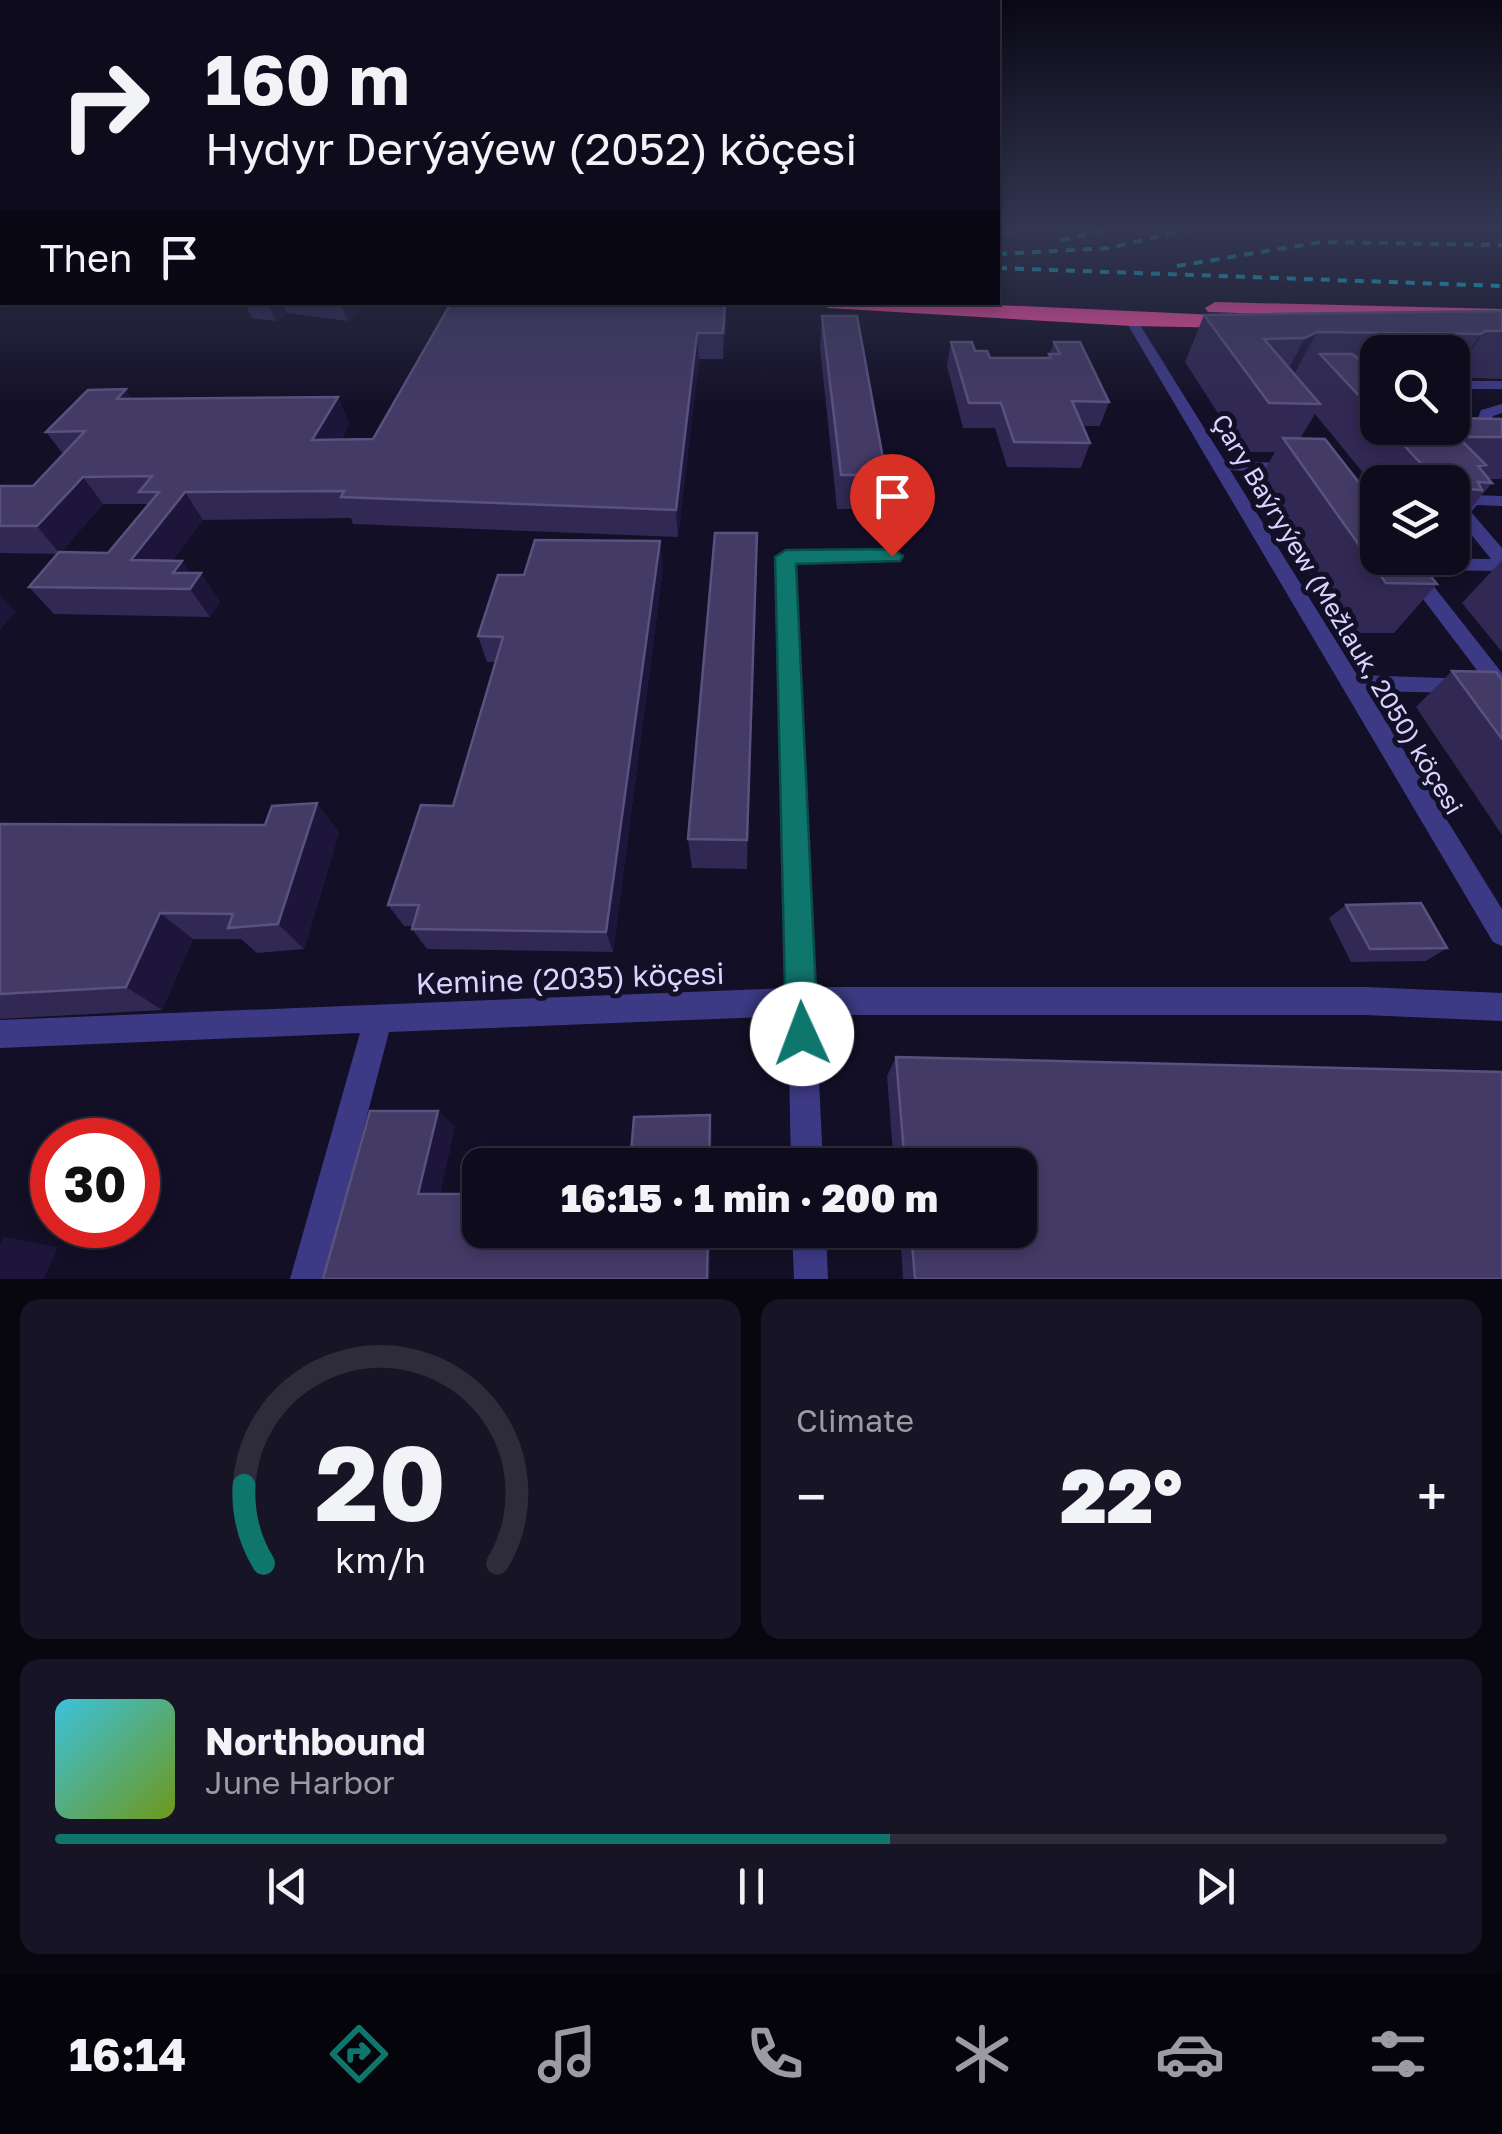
<!DOCTYPE html>
<html lang="en">
<head>
<meta charset="utf-8">
<style>
  body { margin:0; font-family:"Golos Text",sans-serif; background:#171425; color:#f1f3f6; height:100vh; display:flex; flex-direction:column; font-size:38px; white-space:nowrap }
  * { box-sizing:border-box; margin:0 }
  p { font-size:32px; color:#9b9ba3 }
  .icon { flex:none; width:55px; height:55px; fill:none; stroke:currentColor; stroke-width:2; stroke-linecap:round; stroke-linejoin:round }
  .map { position:relative; height:1279px; overflow:hidden }
  .panel { display:flex; flex-direction:column; gap:20px; padding:20px; background:#08060f; flex:1 }
  .panel>* { flex:none }
  .guide { position:absolute; left:0px; top:0px; width:1000px; height:305px; box-shadow:0 5px 15px #0003,0 0 0 2px #2e2b3b; background:#0e0b1c; color:#f1f3f6; overflow:hidden }
  .tools { position:absolute; left:1360px; top:335px; display:grid; gap:20px }
  .tools a { display:grid; place-items:center; width:110px; height:110px; border-radius:20px; background:#0e0b1c; box-shadow:0 5px 15px #0003,0 0 0 2px #2e2b3b; font-size:50px }
  .speed { position:absolute; left:30px; top:1118px; display:flex; gap:20px; font-size:50px; font-weight:700; text-align:center }
  .speed>* { display:grid; place-content:center; width:130px; height:130px; border-radius:50%; background:#0e0b1c; box-shadow:0 5px 15px #0003,0 0 0 2px #2e2b3b; line-height:1 }
  .speed .limit { border:15px solid #d22; background:#fff; color:#111 }
  .pin { position:absolute; display:grid; place-items:center; width:85px; height:85px; color:#fff; margin:-102px -42px; border-radius:50% 50% 50% 0; rotate:-45deg; box-shadow:0 0 10px #0007 }
  .pin .icon { rotate:45deg }
  .me { position:absolute; width:110px; margin:-55px; rotate:358deg; stroke-linejoin:round; filter:drop-shadow(0 0 8px #0008) }
  .turn { display:flex; align-items:center; gap:35px; height:210px; padding:0 40px; font-size:45px }
  .turn .icon { width:130px; height:130px; stroke-width:2.5 }
  .turn b { display:block; font-size:70px; line-height:85px }
  .then { display:flex; align-items:center; height:95px; padding:0 40px; background:#0003; gap:20px; font-size:38px }
  .big { font-size:75px; font-weight:800; line-height:1.1 }
  .panel .widget { flex:1; display:flex; flex-direction:column; justify-content:center; gap:15px; min-width:0; padding:0 35px; border-radius:20px; background:#171425 }
  .panel .dial { align-items:center; gap:0 }
  .dial svg { height:260px; overflow:visible; fill:none; stroke:#2e2b3b; stroke-width:7; stroke-linecap:round; text-anchor:middle }
  .dial text { fill:#f1f3f6; stroke:none }
  .song { display:flex; align-items:center; gap:30px }
  .cover { width:120px; height:120px; border-radius:15px; background:linear-gradient(135deg,hsl(190 70% 55%),hsl(80 70% 35%)) }
  .played { height:10px; border-radius:5px; background:linear-gradient(90deg,#0f766e 60%,#2e2b3b 60%) }
  .keys { display:flex; justify-content:space-around; direction:ltr }
  .heat { display:flex; justify-content:space-between; align-items:center; font-size:55px; direction:ltr }
  .panel .tiles { flex:1; display:grid; gap:20px; grid-template-columns:1fr 1fr }
  .widget:last-child { grid-column:span 2 }
  .trip { position:absolute; left:462px; top:1148px; width:575px; height:100px; border-radius:20px; background:#0e0b1c; box-shadow:0 5px 15px #0003,0 0 0 2px #2e2b3b; font-weight:800; line-height:100px; text-align:center }
  .tabs { display:flex; height:160px; justify-content:space-around; align-items:center; background:#06040b; color:#9b9ba3 }
  .tabs .icon { width:70px; height:70px }
  .tabs .active { color:#0f766e }
  .tabs b { font-size:45px; color:#f1f3f6 }
  .map>svg:first-child { display:block }
</style>
</head>
<body>
<div class="map">
<svg width="1502" height="1279" viewBox="0 0 1502 1279">
  <rect width="100%" height="100%" fill="#130f26"/>
  <g fill="none" stroke-linecap="round" stroke-linejoin="round">
    <path fill="#3d3a85" fill-rule="evenodd" d="M998 232 1009 233 1011 235 998 238Z
      M1131 316 1137 320 1224 460 1291 464 1299 469 1291 474 1230 470 1357 675 1470 679 1474 685 1470 691 1463 693 1367 691 1502 909V946L1493 942 1125 320Z
      M1452 381H1502V389H1452Z
      M1502 404V413L1493 416 1487 432 1465 437 1462 434 1475 426 1481 410Z
      M1473 495 1502 496V506L1477 505 1471 512 1502 548V571L1421 570 1502 673V696L1495 694 1392 558 1491 559 1453 512 1467 496Z
      M892 550 901 556 898 560 795 563 815 987H1365L1502 993V1021L1365 1015H816L823 1165H791L788 1016 389 1032 324 1279H290L360 1033 0 1048V1020L787 988 777 557 786 551Z
      M792 1230H826L828 1279H794Z"/>
    <path fill="#ff4fa3" fill-rule="evenodd" d="M0 240H2V250H0Z
      M819 302H932L1239 316 1249 322 1239 328 1131 326 828 308Z
      M1215 302 1502 309V321L1208 312 1205 308Z"/>
    <path stroke="#00e5ff" stroke-width="4" stroke-dasharray="9 8" stroke-linecap="butt" d="M1061 240 1115 229
      M998 254 1109 248 1190 229
      M1177 266 1321 242 1502 245
      M998 268 1502 286"/>
  </g>
  <path fill="#312854" fill-rule="evenodd" d="M1039 229H1074V231Z
    M244 302H370L348 321 287 313 276 321 252 318Z
    M725 305 726 330 723 359H699L678 537 353 524 351 518 203 520 172 561H182L190 573 220 601 210 617 54 614 29 587 58 554 0 553V486H33L63 454 46 432 132 399 338 397 349 424 341 440 373 439ZM103 504H147L148 505 108 553 61 552Z
    M1502 311V379L1452 377V352H1378V428H1452L1502 419V479H1489L1492 483 1457 525H1452V482H1378V491L1315 414 1300 439 1437 584 1394 633H1347L1255 487 1275 452H1243L1185 362 1204 315Z
    M822 316 886 475 881 509H837L820 347Z
    M951 342 990 358H1048L1054 342 1109 402 1100 426H1083L1090 443 1081 468 1007 467 995 428H963L947 366Z
    M757 533 747 869 692 868 688 839Z
    M1502 560V652L1462 603Z
    M663 567 613 952 427 949 412 929 413 926H404L388 905 453 806 496 662H487L478 636 524 575Z
    M1452 671 1502 680V835L1416 707Z
    M0 824 339 832 304 949 257 953 241 939H193L162 1010 0 1019Z
    M1346 905 1447 948 1426 961 1351 962 1329 918Z
    M896 1057 1502 1279H903L900 1230H1020V1165H894L887 1076Z"/>
  <path fill="#1d163a" d="M267 302H282L287 313 276 321Z
    M340 302H370L348 321Z
    M725 305 726 330 723 359V333Z
    M1485 331 1452 377 1481 334Z
    M1317 332 1292 378 1280 385 1305 338Z
    M697 333 699 359 678 537 676 510Z
    M126 389 143 416 117 399Z
    M338 397 349 424 325 467 312 440Z
    M83 477 103 504 60 554 37 526Z
    M185 492 203 520 153 588 131 560Z
    M757 533V567L747 869V840Z
    M660 541 663 567 613 952 606 932Z
    M182 561 196 581 201 573 220 601 210 617 190 589 173 573Z
    M0 595 16 612 0 630Z
    M317 803 339 832 304 949 278 924Z
    M160 913 193 939 162 1010 126 987Z
    M438 1111 455 1126 438 1205 418 1194Z
    M710 1115 712 1130V1165H709Z
    M708 1230H711L710 1279H707Z
    M4 1237 58 1247 44 1279H0V1244Z"/>
  <path fill="#433a66" stroke="#5a527e" stroke-width="2.5" d="M451 303 725 305 723 333H697L676 510 341 497 344 491 185 492 131 560 182 561 173 573H201L190 589 29 587 59 552 108 553 159 492H139L152 476 83 477 37 526H0V486H33L85 431 46 432 88 390 126 389 117 399 338 397 312 440 373 439Z
    M1502 311V331H1485L1481 334 1317 332 1305 338 1264 339 1320 404 1269 403 1204 315Z
    M822 316H857L886 475H841Z
    M951 342H972L975 351H987L990 358H1051L1049 354H1060L1054 342H1080L1109 402 1072 401 1090 443 1014 442 1001 403H969Z
    M1320 354H1352L1378 373V416Z
    M1452 418 1502 419V437H1458L1486 465 1478 466 1492 483 1478 482 1482 490 1452 488V482H1438L1388 428H1452Z
    M1283 438 1325 439 1378 507V558H1416L1437 584 1386 583Z
    M715 533H757L747 840 688 839Z
    M535 540 660 541 606 932 412 929 419 905H388L421 805 453 806 503 637 478 636 498 575H524Z
    M1452 671 1496 672 1502 680V739Z
    M317 803 278 924 228 928 233 914 160 913 126 987 0 994V824L265 825 272 806Z
    M1421 903 1447 948 1370 949 1346 905Z
    M896 1057 1502 1072V1279H915L911 1230H1020V1165H905Z
    M370 1111H438L418 1194H480V1230H708L707 1279H323Z
    M710 1115 709 1165H630L634 1117Z"/>
  <linearGradient id="sky" x2="0" y2="1"><stop stop-color="#0a0815"/><stop offset="0.56" stop-color="#333752"/><stop offset="1" stop-color="#333752" stop-opacity="0"/></linearGradient>
  <rect width="1502" height="408" fill="url(#sky)"/>
  <path fill="#0f766e" stroke="#0a4d48" stroke-width="2.5" d="M892 549 903 556 900 561 796 564 818 1034 814 1045 802 1050 790 1045 786 1034 775 557 786 550Z"/>
  <g text-anchor="middle" dominant-baseline="central" stroke-width="10" stroke-linejoin="round" paint-order="stroke">
    <g font-size="25" fill="#d9d4ff" stroke="#130f26">
      <text transform="translate(1338 614) rotate(59)">Çary Baýryýew (Mežlauk, 2050) köçesi</text>
    </g>
    <g font-size="30" fill="#d9d4ff" stroke="#130f26">
      <text transform="translate(570 978) rotate(-2)">Kemine (2035) köçesi</text>
    </g>
  </g>
</svg>
<div class="tools">
<a><svg class="icon" aria-label="search" viewBox="0 0 24 24"><circle cx="10" cy="10" r="6"/><path d="M15 15l6 6"/></svg></a>
<a><svg class="icon" aria-label="layers" viewBox="0 0 24 24"><path d="M12 4l9 5-9 5-9-5zM3 14l9 5 9-5"/></svg></a>
</div>
<div class="speed"><div class="limit">30</div></div>
<div class="pin" style="left:892px;top:556px;background:#d93025"><svg class="icon" aria-label="arrive" viewBox="0 0 24 24"><path d="M6 21V4h12l-3 4 3 4H6"/></svg></div>
<svg class="me" style="left:802px;top:1034px" viewBox="-20 -20 40 40"><circle r="19" fill="#fff"/><path d="M0-13L10 11 0 6-10 11z" fill="#0f766e"/></svg>
<div class="trip">16:15 · 1 min · 200 m</div>
<div class="guide">
<div class="turn"><svg class="icon" aria-label="right" viewBox="0 0 24 24"><path d="M7 20v-9h11M14 6l5 5-5 5"/></svg><div><b>160 m</b>Hydyr Derýaýew (2052) köçesi</div></div>
<div class="then">Then<svg class="icon" aria-label="arrive" viewBox="0 0 24 24"><path d="M6 21V4h12l-3 4 3 4H6"/></svg></div>
</div>
</div>
<section class="panel">
<div class="tiles">
<div class="widget dial"><svg viewBox="0 0 100 80">
<path d="M14 69A42 42 0 1 1 86 69"/>
<path d="M14 69A42 42 0 0 1 8 45" stroke="#0f766e"/>
<text x="50" y="56" font-size="32" font-weight="700">20</text>
<text x="50" y="72" font-size="11">km/h</text>
</svg></div>
<div class="widget"><p>Climate</p>
<div class="heat"><a>−</a><b class="big">22°</b><a>+</a></div>
</div>
<div class="widget">
<div class="song"><i class="cover"></i><div><b>Northbound</b><p>June Harbor</p></div></div>
<div class="played"></div>
<div class="keys"><svg class="icon" aria-label="previous" viewBox="0 0 24 24"><path d="M18 5L8 12l10 7zM5 5v14"/></svg><svg class="icon" aria-label="pause" viewBox="0 0 24 24"><path d="M8 5v14M16 5v14"/></svg><svg class="icon" aria-label="next" viewBox="0 0 24 24"><path d="M6 5l10 7-10 7zM19 5v14"/></svg></div>
</div>
</div>
</section>
<nav class="tabs">
<b>16:14</b>
<svg class="icon active" aria-label="directions" viewBox="0 0 24 24"><path d="M12 3l9 9-9 9-9-9zM9 14v-3h6M13 9l2 2-2 2"/></svg>
<svg class="icon" aria-label="music" viewBox="0 0 24 24"><path d="M9 18V5l10-2v13"/><circle cx="6" cy="18" r="3"/><circle cx="16" cy="16" r="3"/></svg>
<svg class="icon" aria-label="phone" viewBox="0 0 24 24"><path d="M5 4h4l2 5-3 2q2 4 5 5l2-3 5 2v4C11 20 4 13 5 4z"/></svg>
<svg class="icon" aria-label="climate" viewBox="0 0 24 24"><path d="M12 3v18M4 7l16 10M4 17L20 7"/></svg>
<svg class="icon" aria-label="car" viewBox="0 0 24 24"><path d="M5 17H2v-5l4-1 3-4h7l3 4 3 1v5h-3M9 17h6M6 11h13"/><circle cx="7" cy="17" r="2"/><circle cx="17" cy="17" r="2"/></svg>
<svg class="icon" aria-label="filters" viewBox="0 0 24 24"><path d="M4 7h16M4 17h16"/><circle cx="9" cy="7" r="2"/><circle cx="15" cy="17" r="2"/></svg>
</nav>
</body>
</html>
